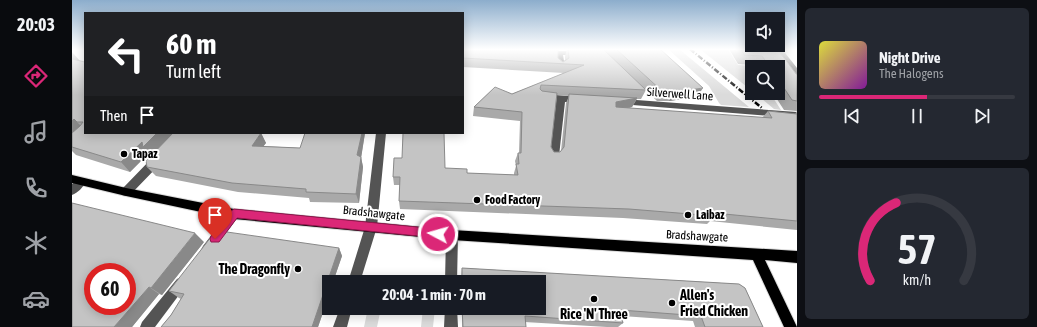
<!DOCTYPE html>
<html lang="en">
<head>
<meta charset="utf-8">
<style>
  body { margin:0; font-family:"Asap Condensed",sans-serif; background:#242831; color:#f1f3f6; height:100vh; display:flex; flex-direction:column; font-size:15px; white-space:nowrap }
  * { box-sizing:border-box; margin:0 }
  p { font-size:13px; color:#9ea1a6 }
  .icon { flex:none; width:22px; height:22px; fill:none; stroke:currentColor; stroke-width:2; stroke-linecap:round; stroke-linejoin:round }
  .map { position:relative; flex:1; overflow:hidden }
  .panel { display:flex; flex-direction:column; gap:8px; padding:8px; background:#0d0f14; width:240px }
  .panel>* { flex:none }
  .hud { position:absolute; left:12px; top:12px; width:380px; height:122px; border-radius:0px; box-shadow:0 2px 10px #0003; background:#202124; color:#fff; overflow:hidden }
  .controls { position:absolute; left:673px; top:12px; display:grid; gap:8px }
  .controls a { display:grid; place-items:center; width:40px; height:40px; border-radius:0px; background:#171b24; box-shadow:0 2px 10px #0003; font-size:20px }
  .speed { position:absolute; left:12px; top:263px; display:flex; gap:8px; font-size:20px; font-weight:700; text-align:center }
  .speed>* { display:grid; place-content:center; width:52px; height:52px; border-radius:50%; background:#171b24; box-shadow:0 2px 10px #0003; line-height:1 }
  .speed .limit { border:6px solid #d22; background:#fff; color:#111 }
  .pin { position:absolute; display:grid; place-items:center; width:34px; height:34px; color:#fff; margin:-41px -17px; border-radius:50% 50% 50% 0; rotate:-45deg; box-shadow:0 0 4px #0007 }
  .pin .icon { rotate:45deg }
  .me { position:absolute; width:44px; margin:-22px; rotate:276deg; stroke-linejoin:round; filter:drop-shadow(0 0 3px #0008) }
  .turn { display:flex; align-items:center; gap:14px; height:84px; padding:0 16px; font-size:18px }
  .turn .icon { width:52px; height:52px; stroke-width:2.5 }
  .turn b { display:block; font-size:28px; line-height:34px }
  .then { display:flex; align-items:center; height:38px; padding:0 16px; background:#0003; gap:8px; font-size:15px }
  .panel .tile { flex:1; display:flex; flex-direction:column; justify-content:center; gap:6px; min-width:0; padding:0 14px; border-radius:6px; background:#242831 }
  .panel .dial { align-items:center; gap:0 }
  .dial svg { height:104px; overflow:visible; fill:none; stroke:#363941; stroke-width:7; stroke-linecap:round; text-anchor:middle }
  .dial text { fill:#f1f3f6; stroke:none }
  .song { display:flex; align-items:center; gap:12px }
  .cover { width:48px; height:48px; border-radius:6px; background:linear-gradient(135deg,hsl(60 70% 55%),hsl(290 70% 35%)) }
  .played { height:4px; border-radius:2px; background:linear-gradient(90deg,#db2777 55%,#363941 55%) }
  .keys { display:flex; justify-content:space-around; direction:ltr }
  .trip { position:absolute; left:250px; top:275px; width:224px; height:40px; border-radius:0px; background:#171b24; box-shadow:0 2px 10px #0003; font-weight:700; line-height:40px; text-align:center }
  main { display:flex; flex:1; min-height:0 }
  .tabs { display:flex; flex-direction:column; width:72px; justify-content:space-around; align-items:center; background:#090b0e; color:#9ea1a6 }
  .tabs .icon { width:28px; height:28px }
  .tabs .selected { color:#db2777 }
  .tabs b { font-size:18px; color:#f1f3f6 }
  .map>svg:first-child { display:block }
</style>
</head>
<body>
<main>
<nav class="tabs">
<b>20:03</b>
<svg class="icon selected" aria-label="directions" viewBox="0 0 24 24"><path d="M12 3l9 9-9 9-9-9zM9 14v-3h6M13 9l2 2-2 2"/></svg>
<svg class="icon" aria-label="music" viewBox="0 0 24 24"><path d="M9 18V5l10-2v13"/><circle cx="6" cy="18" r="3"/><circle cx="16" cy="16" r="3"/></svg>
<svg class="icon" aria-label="phone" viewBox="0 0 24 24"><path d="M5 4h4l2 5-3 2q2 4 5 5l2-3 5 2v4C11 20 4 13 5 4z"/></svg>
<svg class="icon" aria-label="climate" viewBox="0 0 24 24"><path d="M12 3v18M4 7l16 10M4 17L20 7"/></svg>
<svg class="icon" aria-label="car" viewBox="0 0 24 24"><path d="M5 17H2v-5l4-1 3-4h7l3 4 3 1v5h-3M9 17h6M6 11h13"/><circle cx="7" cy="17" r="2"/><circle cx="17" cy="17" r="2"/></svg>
</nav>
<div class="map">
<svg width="725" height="327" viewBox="0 0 725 327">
  <rect width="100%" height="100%" fill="#fff"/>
  <path fill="#dbdbdb" d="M596 49H607L677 107 649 105 647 103 637 86Z
    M628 49H656L666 65 680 66V91Z
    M683 93H698L709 110 702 109Z
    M296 308H309L305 327H292Z
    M351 308H363L361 327H349Z"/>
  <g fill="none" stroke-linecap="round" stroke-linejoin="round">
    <g stroke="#dbdbdb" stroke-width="2">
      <path id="major" d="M0 175 54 188 162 209 380 230 725 251V263L693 260 725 327H712L681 260 380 240 162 219 54 196 0 183Z"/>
    </g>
    <path fill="#545454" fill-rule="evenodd" d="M702 49H710L725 68V77L722 76Z
      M484 51H507L511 53 507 55H491L493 67 489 70 485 67Z
      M471 94 509 97 513 100 509 103 493 102 487 156 482 160 477 156 484 101 468 99 467 97 468 95Z
      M551 99 725 112V118L548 104 547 102Z
      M304 133H314L305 227 288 282H276L293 227Z
      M86 155 90 156 91 159 90 162 58 195 54 196 50 195 49 192 50 189 82 156Z
      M9 178 13 179 14 182C11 187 6 193 0 195V184Z
      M162 209 166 211 168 214 166 217 139 254 135 255 131 254 129 250 131 246 158 211Z
      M380 230 384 231 386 235 385 282H373L374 235 376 231Z
      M109 277 113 279 115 283 113 287 83 327H68L70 322 105 279Z
      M268 308H280L275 327H261Z
      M373 308H385L386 327H372Z"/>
    <use href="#major" fill="#000" fill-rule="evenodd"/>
    <path stroke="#000" stroke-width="2.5" stroke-dasharray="5.5 2 1 2" stroke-linecap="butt" d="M618 49 690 108"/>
  </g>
  <path fill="#a9a9a9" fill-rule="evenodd" d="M391 49H531L571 87 531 49H588L625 97 597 101H585L574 90 569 99H565L560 107 557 108 690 118 696 111 723 114 725 111V230L638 221 635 224 551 218 328 209 327 201 328 185H322L321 177 330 158 395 173 442 175V173L444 166 443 161 446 153H447L448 121 401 116 402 107 440 94 492 73 391 67ZM486 49H495L493 56V60L491 62 486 58ZM485 95 497 96 494 103 489 151 488 152H482L479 147Z
    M657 49H705L725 75V111L712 110 701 93H706V67H685L683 65 666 64Z
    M0 52 13 133H189L194 143 191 146 228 148 293 133 289 157 291 167 287 203 238 202 237 198 166 192 84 176 75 167 79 156 77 153 58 172 4 155 0 151Z
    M144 239 267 248 270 256 261 282H257V295L246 327H89L99 315 109 299 107 298 97 291Z
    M132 242 90 295 87 294 60 327H0Z
    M390 268 667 284 673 288 691 327H623L621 321 550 316 551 323 546 327H535L453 322 454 327H390V308H467V282H389Z"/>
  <path fill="#898989" d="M0 52 9 62 0 66Z
    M631 88 625 97 597 101 602 92Z
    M565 98 560 107 540 111 544 102Z
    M2 119 12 129 0 139V121Z
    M85 133H102L79 156 77 153 58 172 49 162 70 142Z
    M189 133 194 143 185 155 180 146Z
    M290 133H293L288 165 285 155Z
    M289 157 291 167 287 203 284 194Z
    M123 233 132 242 90 295 79 288Z
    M267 248 270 256 261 282H257V295L246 327H240Z
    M77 287 87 294 60 327H42Z"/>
  <path fill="#c4c4c4" stroke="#898989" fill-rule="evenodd" d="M391 49H486V58L491 62 497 58 496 49H531L574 90 469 85 468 89 470 91 485 93 479 147 482 152H488L492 147 497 94 565 98 544 102V107L700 118 696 111 725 114V221L642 213 643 216 557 209 327 201 328 177H321L322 158H330L331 133H372L373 168 395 169V173L446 175 444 164H447L446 153H449L450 112 402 107 423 87 440 94 512 65 391 58Z
    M544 49H588L631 88 602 92 590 91Z
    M669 49H705L725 75V101L720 100 706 79V67H698L690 56 672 55Z
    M0 59 13 62V133H85L71 147 70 142 49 162 0 147V133L8 126 11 122H5L2 119 0 121Z
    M101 133H189L180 146 228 148 233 133H290L285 155 289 157 284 194 234 192V189L160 183 75 167 74 161Z
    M0 203 123 233 79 288 77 287 42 327H0ZM21 272H55V306H21Z
    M148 231 267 248 240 327H89L99 315 112 294 97 291 139 237 144 239Z
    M390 268 667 284 673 288 691 327H633L629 316 548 310 551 323 453 316 454 327H391L390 308H467V282H390Z"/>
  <linearGradient id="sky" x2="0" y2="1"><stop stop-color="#8cadcc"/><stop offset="0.52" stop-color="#fff"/><stop offset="1" stop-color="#fff" stop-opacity="0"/></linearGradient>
  <rect width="725" height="95" fill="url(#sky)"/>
  <path fill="#db2777" stroke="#8e194d" d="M162 209 366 229 370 230 372 234 370 237 366 238 165 218 147 242H139L138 239 139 236 159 211Z"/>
  <g fill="#000" stroke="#fff" stroke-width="1.5">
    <circle cx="52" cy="154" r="4"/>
    <circle cx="405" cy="200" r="4"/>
    <circle cx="616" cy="215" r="4"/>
    <circle cx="226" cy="269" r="4"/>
    <circle cx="522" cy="299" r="4"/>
    <circle cx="600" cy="303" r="4"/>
  </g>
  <g text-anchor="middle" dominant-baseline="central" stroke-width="4" stroke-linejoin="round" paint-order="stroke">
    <g font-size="12" fill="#000" stroke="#fff">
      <text transform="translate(608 94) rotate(4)">Silverwell Lane</text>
      <text transform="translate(302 213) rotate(6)">Bradshawgate</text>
      <text transform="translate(625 236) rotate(3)">Bradshawgate</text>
    </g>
    <g font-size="12" font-weight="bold" fill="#000" stroke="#fff" text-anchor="start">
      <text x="60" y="154">Tapaz</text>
      <text x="413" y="200">Food Factory</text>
      <text x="624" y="215">Laibaz</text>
    </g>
    <g font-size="14" font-weight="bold" fill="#000" stroke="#fff" text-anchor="end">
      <text x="218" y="269">The Dragonfly</text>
      <text x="608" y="295" text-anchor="start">Allen's<tspan x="608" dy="16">Fried Chicken</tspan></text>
      <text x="522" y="314" text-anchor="middle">Rice 'N' Three</text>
    </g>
  </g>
</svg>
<div class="controls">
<a><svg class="icon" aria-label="sound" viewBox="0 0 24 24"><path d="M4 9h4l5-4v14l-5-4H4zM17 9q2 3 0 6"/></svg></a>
<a><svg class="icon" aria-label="search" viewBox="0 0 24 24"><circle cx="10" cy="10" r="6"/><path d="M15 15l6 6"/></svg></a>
</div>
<div class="speed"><div class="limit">60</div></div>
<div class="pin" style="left:143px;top:239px;background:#d93025"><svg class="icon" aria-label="arrive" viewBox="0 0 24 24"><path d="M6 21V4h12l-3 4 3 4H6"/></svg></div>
<svg class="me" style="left:366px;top:234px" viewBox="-20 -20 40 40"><circle r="17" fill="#db2777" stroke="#fff" stroke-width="3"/><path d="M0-11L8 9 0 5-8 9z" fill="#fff"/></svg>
<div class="trip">20:04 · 1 min · 70 m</div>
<div class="hud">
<div class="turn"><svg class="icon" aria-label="left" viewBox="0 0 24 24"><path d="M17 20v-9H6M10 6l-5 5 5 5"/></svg><div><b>60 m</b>Turn left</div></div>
<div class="then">Then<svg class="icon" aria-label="arrive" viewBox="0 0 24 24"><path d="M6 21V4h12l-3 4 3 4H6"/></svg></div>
</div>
</div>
<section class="panel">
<div class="tile">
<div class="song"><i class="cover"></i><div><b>Night Drive</b><p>The Halogens</p></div></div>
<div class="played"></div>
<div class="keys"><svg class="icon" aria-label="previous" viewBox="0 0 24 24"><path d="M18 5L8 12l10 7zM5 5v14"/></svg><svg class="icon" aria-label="pause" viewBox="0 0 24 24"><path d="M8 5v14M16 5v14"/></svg><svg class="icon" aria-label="next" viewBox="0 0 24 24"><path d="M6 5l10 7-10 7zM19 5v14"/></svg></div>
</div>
<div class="tile dial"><svg viewBox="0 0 100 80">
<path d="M14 69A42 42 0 1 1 86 69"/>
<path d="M14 69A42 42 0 0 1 34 9" stroke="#db2777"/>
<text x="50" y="56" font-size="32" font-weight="700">57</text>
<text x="50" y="72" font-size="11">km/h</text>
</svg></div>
</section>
</main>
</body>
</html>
